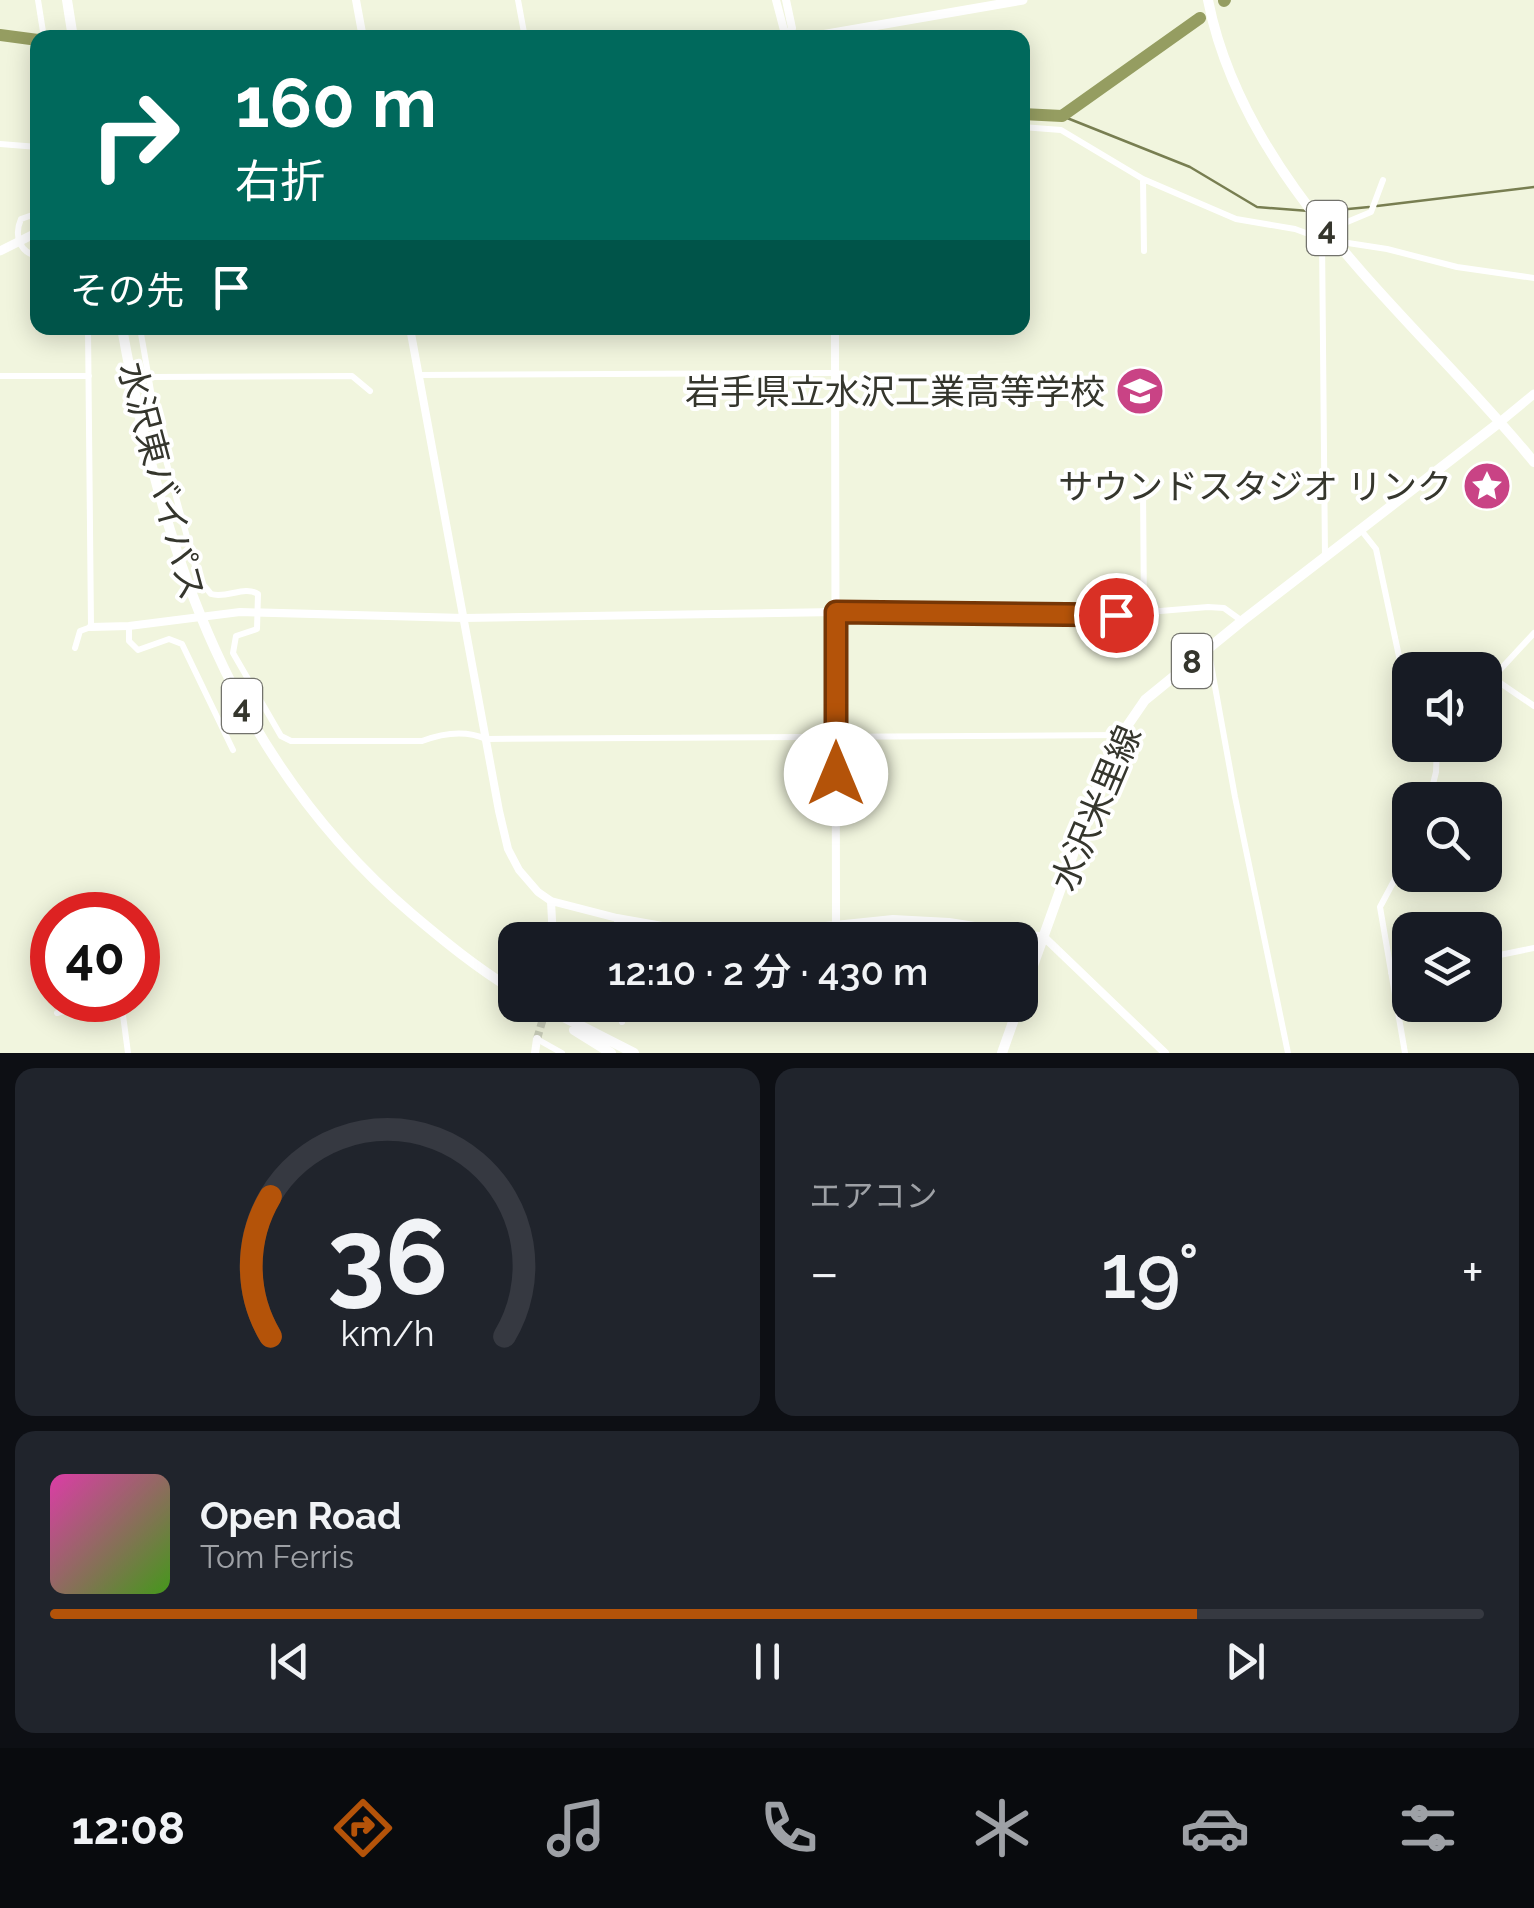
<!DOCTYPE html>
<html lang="ja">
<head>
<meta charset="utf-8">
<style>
  body { margin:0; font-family:Raleway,"Noto Sans JP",sans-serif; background:#20242c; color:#f1f3f6; height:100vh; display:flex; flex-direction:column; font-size:38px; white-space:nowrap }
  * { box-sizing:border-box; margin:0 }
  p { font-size:32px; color:#9ea1a6 }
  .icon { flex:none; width:55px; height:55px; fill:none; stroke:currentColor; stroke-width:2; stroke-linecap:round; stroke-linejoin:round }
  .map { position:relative; height:1053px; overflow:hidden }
  .details { display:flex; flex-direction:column; gap:15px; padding:15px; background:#0d0f14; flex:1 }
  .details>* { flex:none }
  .hud { position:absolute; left:30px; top:30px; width:1000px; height:305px; border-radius:20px; box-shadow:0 5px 25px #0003; background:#00695c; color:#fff; overflow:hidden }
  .fabs { position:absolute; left:1392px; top:652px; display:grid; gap:20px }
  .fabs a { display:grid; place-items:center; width:110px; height:110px; border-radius:20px; background:#171b24; box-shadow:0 5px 25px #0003; font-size:50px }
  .speed { position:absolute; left:30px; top:892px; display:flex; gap:20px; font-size:50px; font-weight:700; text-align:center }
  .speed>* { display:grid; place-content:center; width:130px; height:130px; border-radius:50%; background:#171b24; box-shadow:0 5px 25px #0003; line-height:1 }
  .speed .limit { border:15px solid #d22; background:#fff; color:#111 }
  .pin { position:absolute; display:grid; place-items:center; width:85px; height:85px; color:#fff; margin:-42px; border:5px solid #fff; border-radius:50%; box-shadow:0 2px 10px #0007 }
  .me { position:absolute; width:110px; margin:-55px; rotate:0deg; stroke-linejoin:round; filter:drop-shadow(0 0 8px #0008) }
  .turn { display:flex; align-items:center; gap:35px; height:210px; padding:0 40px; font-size:45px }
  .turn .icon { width:130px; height:130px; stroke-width:2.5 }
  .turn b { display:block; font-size:70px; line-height:85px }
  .then { display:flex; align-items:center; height:95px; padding:0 40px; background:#0003; gap:20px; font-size:38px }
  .big { font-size:75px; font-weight:600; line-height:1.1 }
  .details .tile { flex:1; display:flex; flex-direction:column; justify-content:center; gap:15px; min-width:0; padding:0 35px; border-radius:20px; background:#20242c }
  .details .dial { align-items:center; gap:0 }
  .dial svg { height:260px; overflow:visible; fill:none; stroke:#363941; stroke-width:7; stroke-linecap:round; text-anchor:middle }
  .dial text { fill:#f1f3f6; stroke:none }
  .song { display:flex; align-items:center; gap:30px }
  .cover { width:120px; height:120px; border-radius:15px; background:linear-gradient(135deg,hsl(320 70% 55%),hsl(100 70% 35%)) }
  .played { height:10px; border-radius:5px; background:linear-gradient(90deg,#b45309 80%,#363941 80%) }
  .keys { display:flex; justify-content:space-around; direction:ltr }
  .heat { display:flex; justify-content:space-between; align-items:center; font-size:55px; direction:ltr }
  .details .tiles { flex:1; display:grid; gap:15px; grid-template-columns:1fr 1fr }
  .tile:last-child { grid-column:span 2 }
  .trip { position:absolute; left:498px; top:922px; width:540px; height:100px; border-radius:20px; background:#171b24; box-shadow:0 5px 25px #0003; font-weight:600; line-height:100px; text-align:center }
  .tabs { display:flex; height:160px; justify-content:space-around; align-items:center; background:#090b0e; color:#9ea1a6 }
  .tabs .icon { width:70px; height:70px }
  .tabs .on { color:#b45309 }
  .tabs b { font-size:45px; color:#f1f3f6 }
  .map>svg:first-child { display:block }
</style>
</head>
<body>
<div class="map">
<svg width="1534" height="1053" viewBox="0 0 1534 1053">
  <rect width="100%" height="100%" fill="#f1f5de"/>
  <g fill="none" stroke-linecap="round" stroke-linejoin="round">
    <path stroke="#787e51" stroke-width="2.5" d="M1062 116 1190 167 1257 207 1309 211
      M1377 206 1534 187
      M1317 212 1369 207"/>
    <path stroke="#959d61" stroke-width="12" d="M1224 1 1225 0
      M0 35 38 40
      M1022 114 1062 116 1200 18"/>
    <path stroke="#cbcfbb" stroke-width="8" stroke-dasharray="8 4" stroke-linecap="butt" d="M537 1039 547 1005"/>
    <path stroke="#fff" stroke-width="6" d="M38 0 44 38
      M518 0 525 38
      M1022 127 1061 130 1143 179 1236 219 1295 229 1322 239 1387 249 1457 267 1534 278
      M0 144 38 147
      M1143 179 1144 251
      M38 213 21 219C14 235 19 253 38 256
      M1328 230 1371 212 1383 180
      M1322 239 1325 558
      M140 328 158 431 195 566 201 582 211 594C227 599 244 585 258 594L257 629 236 636 233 653 281 736 291 741H422C443 733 466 730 486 739L1119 735
      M419 375 835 373
      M0 376H89
      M148 377 352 376 370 391
      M1143 488 1144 614
      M1361 530 1376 549 1406 689 1410 696
      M836 612 1089 617 1208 607 1224 608 1242 621
      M129 626V641L138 650 169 639 182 644 233 750
      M75 648 80 631 91 627 88 328
      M1208 648 1235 797 1288 1053
      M1493 678 1534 706
      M1485 686 1534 633
      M1429 800 1436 772 1437 745
      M617 918 618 940
      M1485 958 1534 948
      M1391 973 1410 970
      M121 1000 128 1053
      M621 1005 622 1022
      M57 1013 105 1000
      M537 1039 562 1053
      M1405 1053 1380 907 1410 851"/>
    <path stroke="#fff" stroke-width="8" d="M356 0 363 38
      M776 0 786 38
      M786 0 792 28 789 38
      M410 328 499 811 508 849 519 870 538 892 551 901 617 918 696 932 739 935 893 919 949 922 1044 937 1165 1053
      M835 328 836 922
      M91 627 129 626 240 612 464 618 836 612
      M551 901 553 940
      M535 1053 537 1039"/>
    <path stroke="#fff" stroke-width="9" d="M804 38 1023 0
      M0 251 38 232
      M1500 422 1534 394"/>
    <path stroke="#fff" stroke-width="10" d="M1020 1002 1095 793 1121 735 1145 700 1242 621 1500 422
      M1002 1053 1019 1005"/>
    <path stroke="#fff" stroke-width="10" d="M67 0 73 38
      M1208 0C1245 188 1418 320 1534 462
      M122 328C162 553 232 761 412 914 444 941 478 969 515 991
      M540 1005 634 1053
      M574 1030 611 1053"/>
  </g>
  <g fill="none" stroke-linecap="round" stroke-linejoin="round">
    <g stroke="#753606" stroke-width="25">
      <path id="route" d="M836 774V612L1116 615"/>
    </g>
    <use href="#route" stroke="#b45309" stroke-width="18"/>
  </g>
  <defs>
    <g id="school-disc" transform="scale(2.5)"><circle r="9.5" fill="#c94385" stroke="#fff"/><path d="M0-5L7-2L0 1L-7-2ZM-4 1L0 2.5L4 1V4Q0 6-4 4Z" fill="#fff"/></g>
    <g id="sight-disc" transform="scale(2.5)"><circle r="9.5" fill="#c94385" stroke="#fff"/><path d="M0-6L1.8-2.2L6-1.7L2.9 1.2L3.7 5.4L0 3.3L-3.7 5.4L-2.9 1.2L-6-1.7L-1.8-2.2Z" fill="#fff"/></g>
  </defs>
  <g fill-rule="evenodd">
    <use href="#school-disc" x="1140" y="391"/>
    <use href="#sight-disc" x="1487" y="486"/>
  </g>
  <g text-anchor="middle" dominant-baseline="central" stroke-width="8" stroke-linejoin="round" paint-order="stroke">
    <g fill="#fff" stroke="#72726c" stroke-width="2.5">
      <rect x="1307" y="201" width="40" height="54" rx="8"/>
      <rect x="1172" y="634" width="40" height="54" rx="8"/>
      <rect x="222" y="679" width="40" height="54" rx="8"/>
    </g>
    <g font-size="32" font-weight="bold" fill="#35362d">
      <text x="1327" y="228">4</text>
      <text x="1192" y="661">8</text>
      <text x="242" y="706">4</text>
    </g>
    <g font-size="35" fill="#35362d" stroke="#fff" text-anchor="end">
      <text x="1105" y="391">岩手県立水沢工業高等学校</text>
      <text x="1452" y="486">サウンドスタジオ リンク</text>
    </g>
    <g font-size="35" fill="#35362d" stroke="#fff">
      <text transform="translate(162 481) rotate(75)">水沢東バイパス</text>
      <text transform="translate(1096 808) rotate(-67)">水沢米里線</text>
    </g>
  </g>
</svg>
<div class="fabs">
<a><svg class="icon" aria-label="sound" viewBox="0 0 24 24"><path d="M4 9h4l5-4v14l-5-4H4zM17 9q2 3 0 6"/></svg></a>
<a><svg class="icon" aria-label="search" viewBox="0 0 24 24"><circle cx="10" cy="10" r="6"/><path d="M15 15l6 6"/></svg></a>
<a><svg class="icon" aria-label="layers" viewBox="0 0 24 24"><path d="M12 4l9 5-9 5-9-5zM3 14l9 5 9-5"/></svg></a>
</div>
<div class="speed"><div class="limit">40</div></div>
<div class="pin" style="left:1116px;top:615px;background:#d93025"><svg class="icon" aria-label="arrive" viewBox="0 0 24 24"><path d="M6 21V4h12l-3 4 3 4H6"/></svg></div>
<svg class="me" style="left:836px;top:774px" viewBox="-20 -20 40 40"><circle r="19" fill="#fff"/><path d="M0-13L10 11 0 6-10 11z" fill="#b45309"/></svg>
<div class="trip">12:10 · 2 分 · 430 m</div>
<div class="hud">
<div class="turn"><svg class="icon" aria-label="right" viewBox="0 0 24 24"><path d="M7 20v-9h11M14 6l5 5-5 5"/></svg><div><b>160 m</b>右折</div></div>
<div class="then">その先<svg class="icon" aria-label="arrive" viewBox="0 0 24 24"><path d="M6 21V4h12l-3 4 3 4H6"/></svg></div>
</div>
</div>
<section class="details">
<div class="tiles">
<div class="tile dial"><svg viewBox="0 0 100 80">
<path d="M14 69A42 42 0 1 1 86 69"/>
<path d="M14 69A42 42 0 0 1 14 26" stroke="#b45309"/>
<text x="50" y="56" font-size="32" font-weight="700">36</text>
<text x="50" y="72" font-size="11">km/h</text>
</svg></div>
<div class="tile"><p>エアコン</p>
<div class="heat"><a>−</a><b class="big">19°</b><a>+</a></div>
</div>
<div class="tile">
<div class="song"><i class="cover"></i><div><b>Open Road</b><p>Tom Ferris</p></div></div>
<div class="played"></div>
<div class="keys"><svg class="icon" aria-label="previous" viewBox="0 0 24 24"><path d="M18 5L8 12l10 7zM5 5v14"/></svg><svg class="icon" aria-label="pause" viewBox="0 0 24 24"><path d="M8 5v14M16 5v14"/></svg><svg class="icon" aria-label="next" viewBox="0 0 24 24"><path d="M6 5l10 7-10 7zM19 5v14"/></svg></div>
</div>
</div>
</section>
<nav class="tabs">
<b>12:08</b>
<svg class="icon on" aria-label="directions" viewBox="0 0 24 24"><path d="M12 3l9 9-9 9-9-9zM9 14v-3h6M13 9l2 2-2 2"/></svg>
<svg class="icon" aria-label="music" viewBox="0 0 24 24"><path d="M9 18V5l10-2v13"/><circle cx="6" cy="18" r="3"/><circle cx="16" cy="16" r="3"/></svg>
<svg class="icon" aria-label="phone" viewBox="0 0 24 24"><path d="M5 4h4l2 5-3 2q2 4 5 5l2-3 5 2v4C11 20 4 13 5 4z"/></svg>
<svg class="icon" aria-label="climate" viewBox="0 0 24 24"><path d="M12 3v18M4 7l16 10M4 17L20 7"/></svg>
<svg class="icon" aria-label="car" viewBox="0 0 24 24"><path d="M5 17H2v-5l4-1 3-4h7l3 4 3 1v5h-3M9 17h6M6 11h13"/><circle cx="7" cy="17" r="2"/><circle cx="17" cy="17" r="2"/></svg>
<svg class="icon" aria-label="filters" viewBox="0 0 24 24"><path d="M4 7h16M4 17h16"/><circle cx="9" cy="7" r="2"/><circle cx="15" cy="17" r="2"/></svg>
</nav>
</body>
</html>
